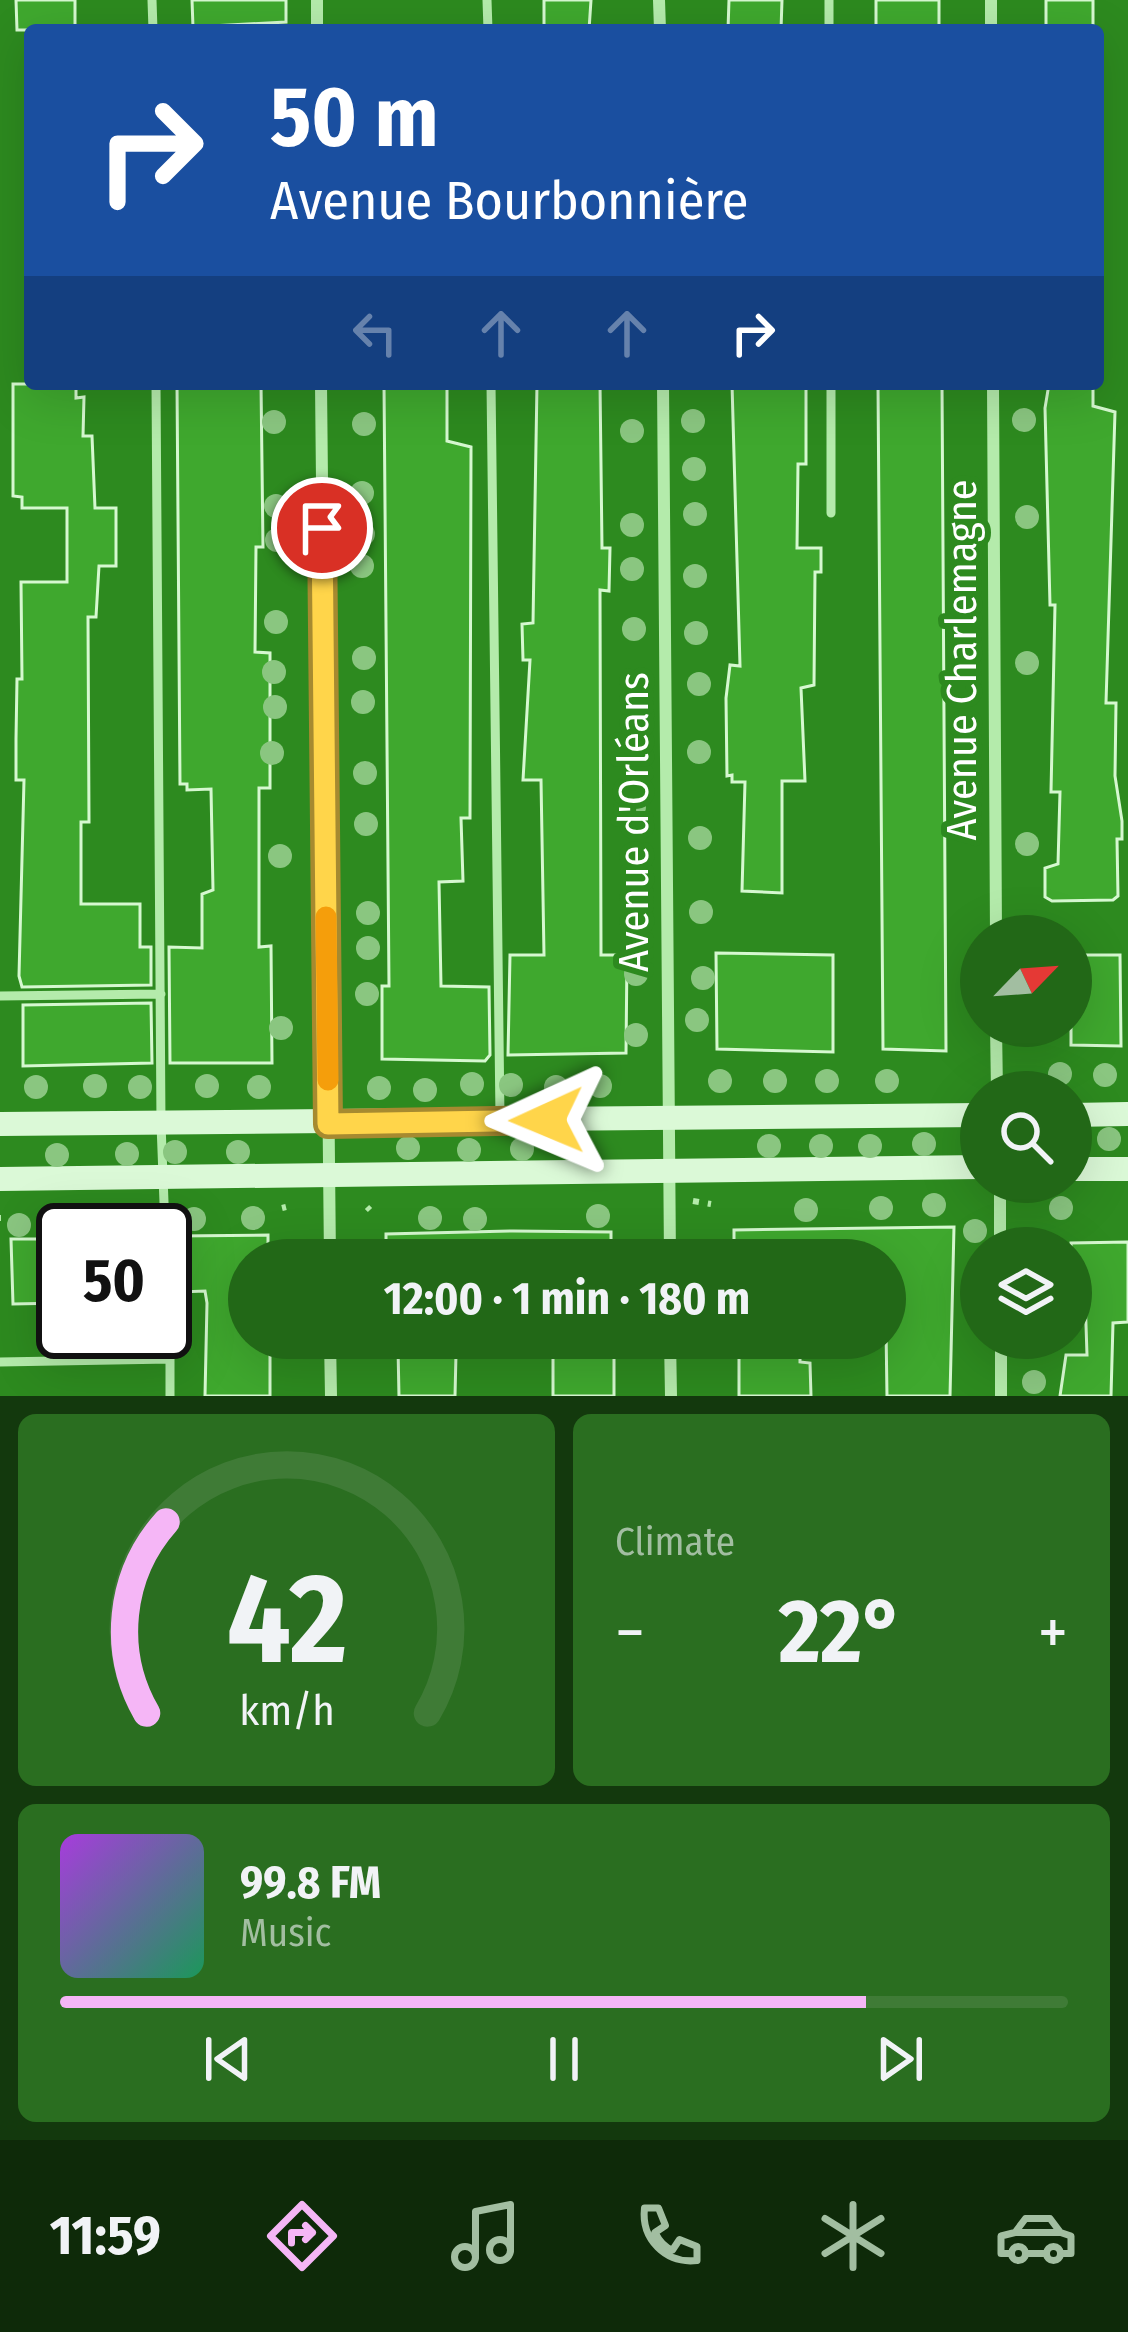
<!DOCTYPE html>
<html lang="en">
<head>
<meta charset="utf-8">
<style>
  body { margin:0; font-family:"Fira Sans Condensed",sans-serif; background:#2a6e20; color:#f1f3f6; height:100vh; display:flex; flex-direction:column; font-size:45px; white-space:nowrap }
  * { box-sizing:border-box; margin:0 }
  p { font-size:39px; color:#a2bea1 }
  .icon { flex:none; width:66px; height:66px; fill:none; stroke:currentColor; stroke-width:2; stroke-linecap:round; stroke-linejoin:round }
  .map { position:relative; height:1396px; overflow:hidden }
  .sheet { display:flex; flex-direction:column; gap:18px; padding:18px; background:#13390d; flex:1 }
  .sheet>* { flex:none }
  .banner { position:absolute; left:24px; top:24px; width:1080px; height:366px; border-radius:12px; box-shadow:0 12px 48px #0002; background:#1a4fa0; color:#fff; overflow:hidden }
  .needle { width:78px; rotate:65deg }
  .fabs { position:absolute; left:960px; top:915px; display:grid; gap:24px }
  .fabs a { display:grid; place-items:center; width:132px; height:132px; border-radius:50%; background:#226817; box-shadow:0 12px 48px #0002; font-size:60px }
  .speed { position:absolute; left:36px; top:1203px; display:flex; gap:24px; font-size:60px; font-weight:700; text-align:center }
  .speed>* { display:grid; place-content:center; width:156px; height:156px; border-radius:50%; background:#226817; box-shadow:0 12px 48px #0002; line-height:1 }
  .speed .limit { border:6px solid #111; border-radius:18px; background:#fff; color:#111 }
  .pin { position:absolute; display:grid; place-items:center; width:102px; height:102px; color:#fff; margin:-51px; border:6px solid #fff; border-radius:50%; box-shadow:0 3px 12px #0007 }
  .me { position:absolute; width:132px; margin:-66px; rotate:269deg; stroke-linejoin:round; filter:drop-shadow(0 0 9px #0008) }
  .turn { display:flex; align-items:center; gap:42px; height:252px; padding:0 48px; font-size:54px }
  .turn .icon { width:156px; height:156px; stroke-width:2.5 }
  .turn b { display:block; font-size:84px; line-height:102px }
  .lanes { display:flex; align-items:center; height:114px; padding:0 48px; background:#0003; justify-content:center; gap:60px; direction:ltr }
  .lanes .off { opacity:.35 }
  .big { font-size:90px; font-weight:700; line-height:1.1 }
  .sheet .tile { flex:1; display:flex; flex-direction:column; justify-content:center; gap:18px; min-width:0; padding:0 42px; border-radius:18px; background:#2a6e20 }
  .sheet .dial { align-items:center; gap:0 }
  .dial svg { height:312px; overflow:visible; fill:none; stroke:#3f7b36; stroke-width:7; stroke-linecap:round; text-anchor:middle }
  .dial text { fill:#f1f3f6; stroke:none }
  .song { display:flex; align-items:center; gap:36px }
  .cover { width:144px; height:144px; border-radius:18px; background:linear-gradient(135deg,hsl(280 70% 55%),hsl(150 70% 35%)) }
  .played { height:12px; border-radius:6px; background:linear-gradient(90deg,#f5b6f6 80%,#3f7b36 80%) }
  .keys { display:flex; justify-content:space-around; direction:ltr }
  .heat { display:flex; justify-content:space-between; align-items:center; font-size:66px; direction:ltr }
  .sheet .tiles { flex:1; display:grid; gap:18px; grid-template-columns:1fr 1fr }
  .tile:last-child { grid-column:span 2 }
  .trip { position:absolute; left:228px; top:1239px; width:678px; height:120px; border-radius:60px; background:#226817; box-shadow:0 12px 48px #0002; font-weight:700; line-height:120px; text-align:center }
  .tabs { display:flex; height:192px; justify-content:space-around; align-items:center; background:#0e2a09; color:#a2bea1 }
  .tabs .icon { width:84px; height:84px }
  .tabs .current { color:#f5b6f6 }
  .tabs b { font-size:54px; color:#f1f3f6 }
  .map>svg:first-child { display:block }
</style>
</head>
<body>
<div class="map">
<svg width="1128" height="1396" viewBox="0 0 1128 1396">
  <rect width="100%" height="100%" fill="#2d8a1f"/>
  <path fill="#3fa82e" stroke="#d6f8d0" stroke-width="3" d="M16 0H75V30H17Z
    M192 0H286V22L193 27Z
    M544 0H591L589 30H544Z
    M729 0H782L781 30H728Z
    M876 0H939V30H876Z
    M1046 0H1093V30H1046Z
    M13 384H76V398L84 397 83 436H92L95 508H116V566H99L96 617H88L89 822H81V904H140V947H151V985L22 987 19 976 24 780H16V739L17 679H22L21 582H67V508H22V497L13 496Z
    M177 384H261L263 547H256L255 652 270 653V788H259V947L271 946 272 1063H170L169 947 202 948V894L213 890 211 789 187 790V784H180Z
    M384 384H447V441L471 447 470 818H461L463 881 439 882 441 986 489 987 490 1055 485 1061 382 1059V986H389Z
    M537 384H600L602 548H610L609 591 600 590 601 955H627L626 1053 508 1055 510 955H544L541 780H523L530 660H523L522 624 533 623Z
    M732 384H806V464H798L797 548H821V572H815L814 685 801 688 805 781H782V893L742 891 745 782H732V775L727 776 726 698 730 665 740 666Z
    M878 384H942L946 1051 883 1049Z
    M1049 384H1093V406L1115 412 1106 703H1116L1115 776 1122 821V839H1117L1118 896 1113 900 1052 901 1045 897V868L1058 864 1060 792H1051L1055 605H1050L1045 408Z
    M716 953 833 955V1052L717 1049Z
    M1071 955H1120L1121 1046 1071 1045Z
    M151 1003 152 1063 23 1066V1005Z
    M954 1227 950 1396H887L885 1260H734V1230Z
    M513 1231 611 1232V1260H386V1234Z
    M268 1235V1260H249V1338H270V1396H205L207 1303 205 1291 180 1292 178 1236Z
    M11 1239H63V1303L13 1304Z
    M1128 1242V1322L1113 1323 1111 1396H1060L1066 1355H1087L1085 1295 1083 1288H1071V1243Z
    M553 1338H614V1396H553Z
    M739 1338H776V1355H800V1362L810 1363 811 1396H739Z
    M451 1347 456 1354 455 1396H399L398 1348Z"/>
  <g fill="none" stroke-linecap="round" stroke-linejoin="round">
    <path stroke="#b4ebab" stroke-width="6" stroke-dasharray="6 9" stroke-linecap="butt" d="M1028 1085 1032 1082
      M693 1201 711 1204
      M367 1207 370 1210
      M282 1208 286 1207
      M0 1218H1"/>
    <path stroke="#b4ebab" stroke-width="9" d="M152 0 153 30
      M487 0 488 30
      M829 0V30
      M156 384 161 1124 170 1359
      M491 384 500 1117
      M831 384V513
      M0 996 161 994
      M0 1362 170 1359V1396"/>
    <path stroke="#b4ebab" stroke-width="12" d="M317 0V30
      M659 0 660 30
      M991 0V30
      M321 384 330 1260
      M663 384 670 1260
      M993 384 996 936
      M996 1026 997 1092
      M1000 1182V1248
      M330 1338 331 1396
      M670 1338 671 1396
      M1001 1338V1396"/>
    <path stroke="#dbf9d7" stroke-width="24" d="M1071 1115 1128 1114
      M0 1124 981 1115
      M1071 1169H1128
      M0 1179 981 1167"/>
  </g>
  <g fill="#8ac680">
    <circle cx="1024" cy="420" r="12"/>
    <circle cx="693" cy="421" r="12"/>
    <circle cx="274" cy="422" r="12"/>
    <circle cx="364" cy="424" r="12"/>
    <circle cx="632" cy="431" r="12"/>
    <circle cx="694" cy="469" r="12"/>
    <circle cx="362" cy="493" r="12"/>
    <circle cx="276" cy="506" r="12"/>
    <circle cx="695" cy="514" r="12"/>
    <circle cx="1027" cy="517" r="12"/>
    <circle cx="632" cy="525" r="12"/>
    <circle cx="363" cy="534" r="12"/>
    <circle cx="277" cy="540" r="12"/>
    <circle cx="362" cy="566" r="12"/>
    <circle cx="632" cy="569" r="12"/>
    <circle cx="695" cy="576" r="12"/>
    <circle cx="276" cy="622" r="12"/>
    <circle cx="634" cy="629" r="12"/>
    <circle cx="696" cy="633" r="12"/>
    <circle cx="963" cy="657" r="12"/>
    <circle cx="364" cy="658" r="12"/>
    <circle cx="1027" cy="663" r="12"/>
    <circle cx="274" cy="672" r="12"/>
    <circle cx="699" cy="684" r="12"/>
    <circle cx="363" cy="702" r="12"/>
    <circle cx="275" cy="707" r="12"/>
    <circle cx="635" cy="708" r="12"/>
    <circle cx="699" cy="752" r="12"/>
    <circle cx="272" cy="753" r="12"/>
    <circle cx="365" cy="773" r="12"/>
    <circle cx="634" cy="807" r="12"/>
    <circle cx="366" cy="824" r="12"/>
    <circle cx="700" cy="838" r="12"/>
    <circle cx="1027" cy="844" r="12"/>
    <circle cx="280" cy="856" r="12"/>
    <circle cx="701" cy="912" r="12"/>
    <circle cx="368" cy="913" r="12"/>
    <circle cx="632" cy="921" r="12"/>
    <circle cx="368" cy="948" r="12"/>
    <circle cx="636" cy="974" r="12"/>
    <circle cx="703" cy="978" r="12"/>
    <circle cx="367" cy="994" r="12"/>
    <circle cx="697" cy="1020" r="12"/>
    <circle cx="281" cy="1028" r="12"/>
    <circle cx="636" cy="1035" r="12"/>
    <circle cx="1060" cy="1074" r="12"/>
    <circle cx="1105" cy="1075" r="12"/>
    <circle cx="720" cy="1081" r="12"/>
    <circle cx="775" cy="1081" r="12"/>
    <circle cx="827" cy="1081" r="12"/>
    <circle cx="887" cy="1081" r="12"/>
    <circle cx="472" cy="1084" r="12"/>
    <circle cx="511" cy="1085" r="12"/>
    <circle cx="95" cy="1086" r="12"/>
    <circle cx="207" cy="1086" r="12"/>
    <circle cx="600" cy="1086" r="12"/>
    <circle cx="36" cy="1087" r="12"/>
    <circle cx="140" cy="1087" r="12"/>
    <circle cx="259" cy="1087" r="12"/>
    <circle cx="556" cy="1087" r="12"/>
    <circle cx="379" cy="1088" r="12"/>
    <circle cx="425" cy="1090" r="12"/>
    <circle cx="1109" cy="1139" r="12"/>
    <circle cx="924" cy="1144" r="12"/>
    <circle cx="769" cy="1146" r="12"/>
    <circle cx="821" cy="1146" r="12"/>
    <circle cx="870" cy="1146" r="12"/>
    <circle cx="571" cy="1147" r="12"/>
    <circle cx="408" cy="1148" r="12"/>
    <circle cx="522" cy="1149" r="12"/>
    <circle cx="469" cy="1150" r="12"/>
    <circle cx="175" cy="1152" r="12"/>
    <circle cx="238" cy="1152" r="12"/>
    <circle cx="127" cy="1154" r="12"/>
    <circle cx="57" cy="1155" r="12"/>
    <circle cx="934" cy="1205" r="12"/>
    <circle cx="881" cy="1208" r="12"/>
    <circle cx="1061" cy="1208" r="12"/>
    <circle cx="806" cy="1210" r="12"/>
    <circle cx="598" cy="1216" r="12"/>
    <circle cx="130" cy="1217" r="12"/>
    <circle cx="253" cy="1218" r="12"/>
    <circle cx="430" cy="1218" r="12"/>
    <circle cx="194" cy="1219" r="12"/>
    <circle cx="475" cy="1219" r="12"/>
    <circle cx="19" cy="1225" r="12"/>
    <circle cx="48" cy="1225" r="12"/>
    <circle cx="975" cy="1231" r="12"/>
    <circle cx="1034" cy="1382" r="12"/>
  </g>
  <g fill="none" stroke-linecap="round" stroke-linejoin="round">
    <g stroke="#a68a30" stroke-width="30">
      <path id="route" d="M322 528 328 1124 547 1120"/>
    </g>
    <use href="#route" stroke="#ffd54a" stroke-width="21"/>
    <path stroke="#f59e0b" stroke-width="21" d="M326 917 328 1080"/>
  </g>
  <g text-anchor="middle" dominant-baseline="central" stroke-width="12" stroke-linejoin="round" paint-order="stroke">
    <g font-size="42" fill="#fff" stroke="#2d8a1f">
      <text transform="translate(962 660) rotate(-90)">Avenue Charlemagne</text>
      <text transform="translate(634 822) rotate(-90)">Avenue d'Orléans</text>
    </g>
  </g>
</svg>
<div class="fabs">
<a><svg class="needle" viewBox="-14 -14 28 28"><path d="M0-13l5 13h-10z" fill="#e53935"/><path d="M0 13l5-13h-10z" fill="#a2bea1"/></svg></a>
<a><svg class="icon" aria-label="search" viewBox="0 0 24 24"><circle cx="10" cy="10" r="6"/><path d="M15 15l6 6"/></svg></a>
<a><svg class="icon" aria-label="layers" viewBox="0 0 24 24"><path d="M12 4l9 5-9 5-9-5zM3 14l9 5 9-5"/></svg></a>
</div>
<div class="speed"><div class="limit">50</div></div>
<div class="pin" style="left:322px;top:528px;background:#d93025"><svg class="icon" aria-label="arrive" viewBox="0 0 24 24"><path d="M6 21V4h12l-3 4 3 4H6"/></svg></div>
<svg class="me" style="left:547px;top:1120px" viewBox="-20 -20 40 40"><path d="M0-17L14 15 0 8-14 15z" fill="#ffd54a" stroke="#fff" stroke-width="4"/></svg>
<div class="trip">12:00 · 1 min · 180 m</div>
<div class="banner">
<div class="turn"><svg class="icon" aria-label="right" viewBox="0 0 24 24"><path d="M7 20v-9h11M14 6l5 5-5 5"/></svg><div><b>50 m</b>Avenue Bourbonnière</div></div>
<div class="lanes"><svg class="icon off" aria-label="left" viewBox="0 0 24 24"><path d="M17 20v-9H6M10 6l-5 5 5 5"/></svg><svg class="icon off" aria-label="ahead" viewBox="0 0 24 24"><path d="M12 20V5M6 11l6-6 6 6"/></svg><svg class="icon off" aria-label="ahead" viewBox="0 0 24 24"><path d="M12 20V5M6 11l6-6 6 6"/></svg><svg class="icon" aria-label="right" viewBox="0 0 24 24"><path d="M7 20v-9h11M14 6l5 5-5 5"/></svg></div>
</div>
</div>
<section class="sheet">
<div class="tiles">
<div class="tile dial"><svg viewBox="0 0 100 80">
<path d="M14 69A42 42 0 1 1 86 69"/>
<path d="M14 69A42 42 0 0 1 19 20" stroke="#f5b6f6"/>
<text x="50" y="56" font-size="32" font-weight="700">42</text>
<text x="50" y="72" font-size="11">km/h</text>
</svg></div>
<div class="tile"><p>Climate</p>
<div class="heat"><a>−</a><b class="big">22°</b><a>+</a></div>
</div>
<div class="tile">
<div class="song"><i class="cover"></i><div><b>99.8 FM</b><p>Music</p></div></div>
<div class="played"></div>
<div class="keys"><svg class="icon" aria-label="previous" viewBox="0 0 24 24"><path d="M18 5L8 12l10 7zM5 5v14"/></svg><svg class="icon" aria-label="pause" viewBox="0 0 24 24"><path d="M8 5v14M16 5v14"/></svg><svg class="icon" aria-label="next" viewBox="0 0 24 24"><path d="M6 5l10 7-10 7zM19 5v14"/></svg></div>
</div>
</div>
</section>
<nav class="tabs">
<b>11:59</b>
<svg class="icon current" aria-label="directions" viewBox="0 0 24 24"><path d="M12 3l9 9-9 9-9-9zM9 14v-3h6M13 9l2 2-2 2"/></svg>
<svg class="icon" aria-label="music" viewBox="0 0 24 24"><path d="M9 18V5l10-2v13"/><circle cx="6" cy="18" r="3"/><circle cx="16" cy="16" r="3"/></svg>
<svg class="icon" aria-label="phone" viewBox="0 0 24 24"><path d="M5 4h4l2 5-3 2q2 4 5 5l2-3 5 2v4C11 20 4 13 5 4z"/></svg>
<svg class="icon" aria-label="climate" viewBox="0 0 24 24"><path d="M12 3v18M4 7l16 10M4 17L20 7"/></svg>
<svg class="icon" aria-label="car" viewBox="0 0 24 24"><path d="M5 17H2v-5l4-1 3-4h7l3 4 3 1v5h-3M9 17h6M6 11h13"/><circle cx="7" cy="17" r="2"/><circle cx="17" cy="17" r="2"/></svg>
</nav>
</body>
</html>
